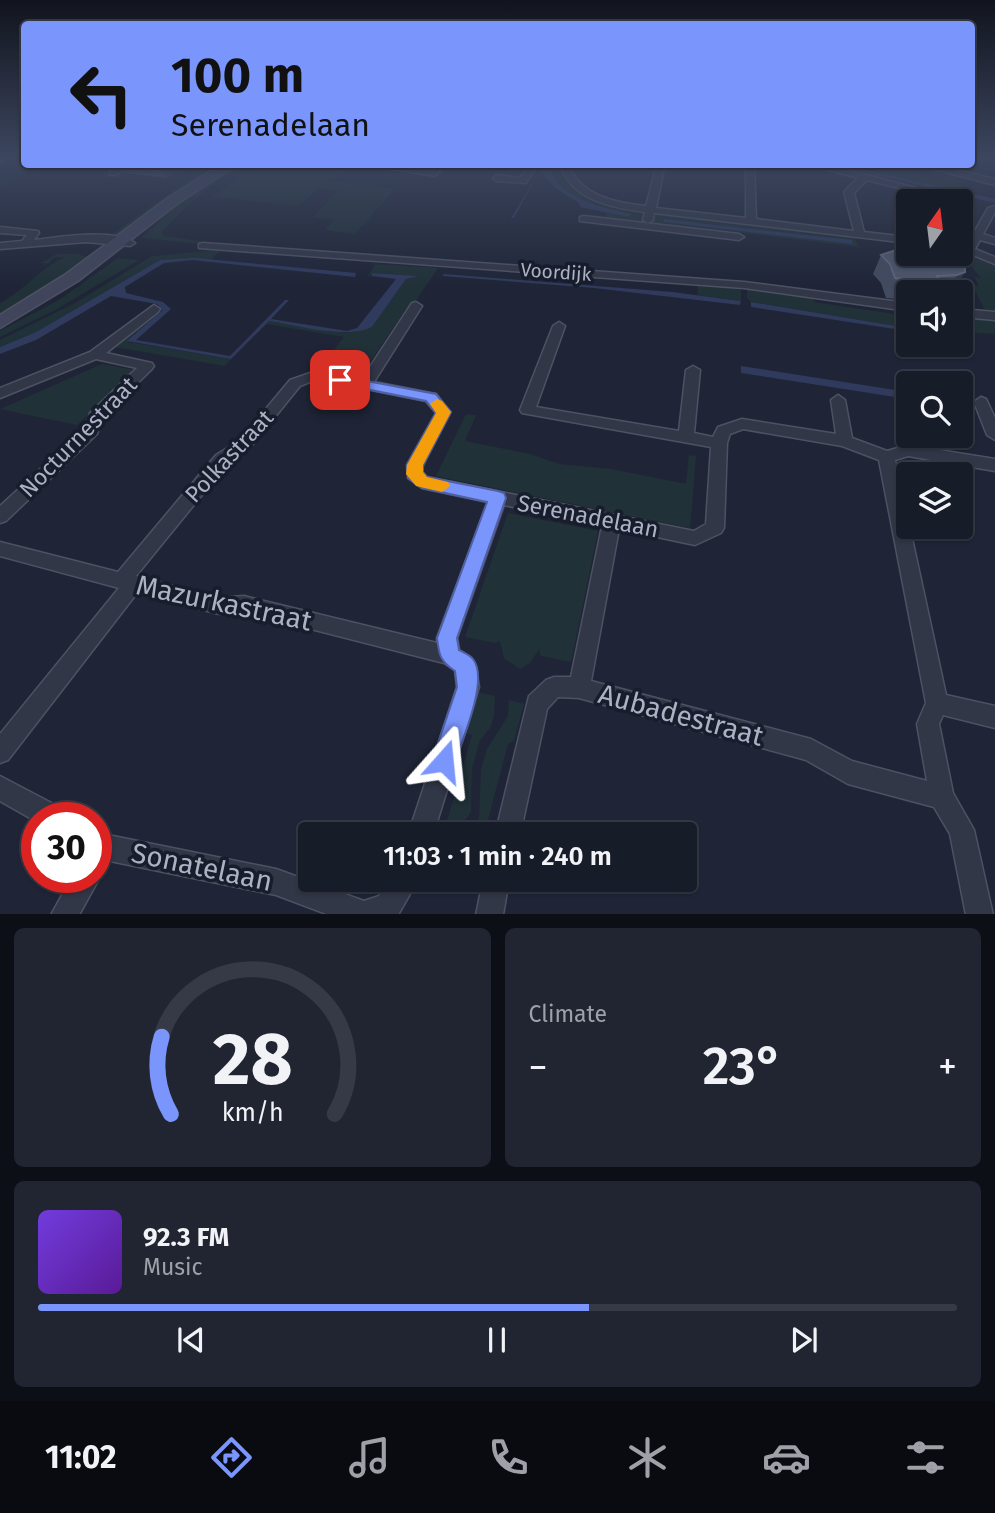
<!DOCTYPE html>
<html lang="en">
<head>
<meta charset="utf-8">
<style>
  body { margin:0; font-family:"Fira Sans",sans-serif; background:#202531; color:#f1f3f6; height:100vh; display:flex; flex-direction:column; font-size:26px; white-space:nowrap }
  * { box-sizing:border-box; margin:0 }
  p { font-size:23px; color:#9ea1a8 }
  .icon { flex:none; width:38px; height:38px; fill:none; stroke:currentColor; stroke-width:2; stroke-linecap:round; stroke-linejoin:round }
  .map { position:relative; height:914px; overflow:hidden }
  .side { display:flex; flex-direction:column; gap:14px; padding:14px; background:#0d0f17; flex:1 }
  .side>* { flex:none }
  .banner { position:absolute; left:21px; top:21px; width:954px; height:147px; border-radius:7px; box-shadow:0 2px 5px #0004,0 0 0 2px #363a46; background:#7a95fc; color:#111; overflow:hidden }
  .needle { width:46px; rotate:14deg }
  .buttons { position:absolute; left:896px; top:189px; display:grid; gap:14px }
  .buttons a { display:grid; place-items:center; width:77px; height:77px; border-radius:7px; background:#171c29; box-shadow:0 2px 5px #0004,0 0 0 2px #363a46; font-size:35px }
  .speed { position:absolute; left:21px; top:802px; display:flex; gap:14px; font-size:35px; font-weight:700; text-align:center }
  .speed>* { display:grid; place-content:center; width:91px; height:91px; border-radius:50%; background:#171c29; box-shadow:0 2px 5px #0004,0 0 0 2px #363a46; line-height:1 }
  .speed .limit { border:10px solid #d22; background:#fff; color:#111 }
  .pin { position:absolute; display:grid; place-items:center; width:60px; height:60px; color:#fff; margin:-30px; border-radius:14px; box-shadow:0 4px 10px #0006 }
  .me { position:absolute; width:77px; margin:-38px; rotate:18deg; stroke-linejoin:round; filter:drop-shadow(0 0 5px #0008) }
  .turn { display:flex; align-items:center; gap:24px; height:147px; padding:0 35px; font-size:32px }
  .turn .icon { width:91px; height:91px; stroke-width:2.5 }
  .turn b { display:block; font-size:49px; line-height:60px }
  .big { font-size:52px; font-weight:600; line-height:1.1 }
  .side .widget { flex:1; display:flex; flex-direction:column; justify-content:center; gap:10px; min-width:0; padding:0 24px; border-radius:10px; background:#202531 }
  .side .dial { align-items:center; gap:0 }
  .dial svg { height:182px; overflow:visible; fill:none; stroke:#363a46; stroke-width:7; stroke-linecap:round; text-anchor:middle }
  .dial text { fill:#f1f3f6; stroke:none }
  .song { display:flex; align-items:center; gap:21px }
  .cover { width:84px; height:84px; border-radius:10px; background:linear-gradient(135deg,hsl(260 70% 55%),hsl(270 70% 35%)) }
  .played { height:7px; border-radius:4px; background:linear-gradient(90deg,#7a95fc 60%,#363a46 60%) }
  .keys { display:flex; justify-content:space-around; direction:ltr }
  .heat { display:flex; justify-content:space-between; align-items:center; font-size:38px; direction:ltr }
  .side .tiles { flex:1; display:grid; gap:14px; grid-template-columns:1fr 1fr }
  .widget:last-child { grid-column:span 2 }
  .trip { position:absolute; left:298px; top:822px; width:399px; height:70px; border-radius:7px; background:#171c29; box-shadow:0 2px 5px #0004,0 0 0 2px #363a46; font-weight:600; line-height:70px; text-align:center }
  .dock { display:flex; height:112px; justify-content:space-around; align-items:center; background:#090b10; color:#9ea1a8 }
  .dock .icon { width:49px; height:49px }
  .dock .on { color:#7a95fc }
  .dock b { font-size:32px; color:#f1f3f6 }
  .map>svg:first-child { display:block }
</style>
</head>
<body>
<div class="map">
<svg width="995" height="915" viewBox="0 0 995 915">
  <rect width="100%" height="100%" fill="#1f2537"/>
  <path fill="#213138" fill-rule="evenodd" d="M19 158H24V164L44 165 0 186V168Z
    M260 164 347 165 328 181 395 189 355 234 325 230 334 220 313 217 338 190 318 189 299 206 212 197Z
    M210 165H225L125 232 109 236 192 177V174Z
    M237 165H245C212 182 187 205 162 232L164 236 199 241 202 244 141 238 191 193Z
    M551 165H561C561 196 618 207 642 213L645 216V221L628 223 605 218 607 212 630 217 631 215C606 209 551 196 551 165Z
    M845 165H871L942 181 946 176 951 178 950 174 955 175 963 188 969 191 968 194Z
    M656 214 853 236 859 247 744 233 661 226 652 223ZM665 219 852 240 853 243 664 222Z
    M961 249 972 252 995 265V312L985 310 972 285 979 286 975 277 981 278 961 254Z
    M220 250 212 259 160 260 36 332 0 347V340L75 303 152 256Z
    M57 254H77L94 258 0 318V303C24 291 40 268 65 257L53 258 50 262 24 279 47 263H40Z
    M118 258 139 260 57 309 0 337V331L59 300Z
    M375 264 438 268 411 308 406 309 359 378 325 372 322 365 344 337 266 324 269 321 346 333 372 327 406 279 419 276 374 273 367 278Z
    M697 284 738 288 741 290V301L698 295Z
    M751 289 813 297 814 302 908 316V328L751 302 747 298V290Z
    M152 303 164 310 128 342 231 359 225 366 115 347 158 310Z
    M961 318 995 321V334L963 332Z
    M102 364 135 370 77 425 0 409Z
    M466 414 476 415 465 441 530 454 559 464 611 469 686 484 689 455 696 456 690 528 436 476Z
    M508 513 598 531 571 662 541 656 539 649 530 663 520 669 504 658 500 641 495 643 465 637Z
    M477 692 495 696 494 716 490 728 480 740 472 768 471 812 455 835H443L472 735 466 733Z
    M509 700 524 704 514 741 508 744 484 835H468L479 818 481 769 487 749 508 716Z"/>
  <path fill="#2f3a5d" d="M544 164 551 165C551 196 606 209 631 214L630 217 580 207 579 203 555 188 542 173 538 174 514 218H511Z
    M834 165H845L995 199V203Z
    M664 219 852 240 853 244 664 222Z
    M196 258 356 273 355 277 192 260 164 263 125 287 126 293 163 302 171 309 136 340 230 356 285 300H289L271 319 347 331 357 328 396 279 372 276V273L419 276 406 279 372 327C345 340 298 325 269 321L231 359 127 341 163 310 157 304 111 296 36 340 0 354V347L36 332 160 260Z
    M444 274 672 292 741 301 740 305 594 288 442 276Z
    M751 302 908 328V331L751 307Z
    M741 366 908 392V399L741 373Z"/>
  <g fill="none" stroke-linecap="round" stroke-linejoin="round">
    <g stroke="#4d5263" stroke-width="3">
      <path id="minor" d="M120 164H131L116 175H110V171Z
        M363 164H390L433 170 437 164H446L435 176Z
        M529 164H538L526 183 497 181 493 178 497 175 520 178Z
        M560 164H568C579 196 617 203 646 206L657 164H665L656 208 746 218V164H754L756 219 854 231 844 192 858 178 808 164H825L966 201 961 204V201H951L867 180 854 193 864 232 908 237V243L654 213 653 220 648 223 643 220 645 212C612 208 571 200 560 164Z
        M914 164H931L995 179V185Z
        M995 206V212L983 234 995 238V244L980 240 975 249 995 257V264L961 250V244L967 245 988 208Z
        M584 216 739 234 744 237 739 240 580 221V217Z
        M0 227 38 231 39 233 34 240C61 237 113 228 135 243L130 246 86 242 0 249V243L22 241 27 235 0 233Z
        M203 243 744 282 908 303V311L744 288 199 248V244Z
        M416 302 422 306 374 382 436 394 450 413 423 465 422 472 427 477 694 531 706 524 711 447 522 413 520 410 553 326 559 322 565 326 536 407 679 431 686 370 693 366 700 370 694 433 713 437 718 427 742 419 836 434 831 400 838 395 845 400 852 438 887 451 908 445 995 459V471L908 456 895 460 946 695 995 706V728L943 715 939 724 953 793 974 830 993 915H966L950 834 934 807 848 784 806 760 579 698 558 697 547 709 520 835H495L529 696 546 680 554 677H571L602 526 504 505 457 638 459 650C475 660 476 668 479 687L433 835H408L457 687 455 670 444 663 244 612 219 614 137 593 8 760 0 763V734L119 588 0 556V542L118 572 216 455 239 441 290 380 316 371 362 379 412 303ZM317 379 426 401 436 413 407 465 408 478 422 488 488 502 437 638V643L244 596 219 598 136 576 228 463 249 449 300 386ZM743 429 842 446 879 460 926 703 917 724 927 781 852 761 811 739 591 681 619 529 695 545 721 533 724 528 727 443 730 434Z
        M154 305 160 309 158 312 106 353 152 363 154 366 152 369 102 418 97 434 6 521 0 523V506L85 428 90 413 137 368 96 359 0 398V388L90 352Z
        M961 309 995 312V320L961 317Z
        M981 397 986 399 995 418V440L987 435 974 402Z
        M0 776 61 808 64 817H37V822L0 801Z
        M96 830 108 835 276 869 364 901 379 896 389 880H418L398 915H329L276 895 105 860 96 856Z
        M96 868 100 877 79 915H51L72 877H96Z
        M483 880H509L503 915H476Z"/>
    </g>
    <g stroke="#4d5263" stroke-width="3">
      <path id="secondary" d="M222 164H238L178 203 78 281 0 328V315L66 274 168 198Z"/>
    </g>
    <g stroke="#3a3f4f" stroke-width="4">
      <path id="motorway" d="M0 158H9L0 164Z"/>
    </g>
    <use href="#minor" fill="#323748" fill-rule="evenodd"/>
    <use href="#secondary" fill="#40455b" fill-rule="evenodd"/>
    <use href="#motorway" fill="#6e674f" fill-rule="evenodd"/>
  </g>
  <path fill="#424a60" d="M121 164H188L166 178 124 173Z
    M881 255 965 266 954 291 951 292H908V300L886 298 881 283 873 274Z"/>
  <path fill="#2f364b" d="M161 164H188L166 178Z
    M965 272 954 291 948 292 957 275Z"/>
  <path fill="#4d556b" stroke="#5c6379" stroke-width="2" d="M896 250 908 251V254L946 255 965 266V272L957 275 937 276 941 284 895 278 890 264 881 255Z"/>
  <linearGradient id="sky" x2="0" y2="1"><stop stop-color="#11141e"/><stop offset="0.55" stop-color="#3c465e"/><stop offset="1" stop-color="#3c465e" stop-opacity="0"/></linearGradient>
  <rect width="995" height="286" fill="url(#sky)"/>
  <path fill="#7a95fc" stroke="#4f61a4" stroke-width="2" d="M340 376 436 394 451 412 423 465V472L427 477 498 491 504 493 506 498 457 638 459 650C463 652 470 655 473 659 489 679 463 738 455 761L452 769 444 773 436 769 432 761 457 687 455 671C440 661 439 655 437 638L487 502 422 488 408 478 407 465 436 413 426 401 335 383 333 380Z"/>
  <path fill="#f59e0b" d="M437 399 442 401 451 412 423 465V472L427 477 448 482 450 486 442 492 416 486 406 474 407 465 436 413 430 404Z"/>
  <g text-anchor="middle" dominant-baseline="central" stroke-width="7" stroke-linejoin="round" paint-order="stroke">
    <g font-size="19" fill="#acb1c5" stroke="#181d2c">
      <text transform="translate(556 272) rotate(4)">Voordijk</text>
    </g>
    <g font-size="23" fill="#acb1c5" stroke="#181d2c">
      <text transform="translate(78 437) rotate(-46)">Nocturnestraat</text>
      <text transform="translate(229 456) rotate(-47)">Polkastraat</text>
      <text transform="translate(588 516) rotate(11)">Serenadelaan</text>
    </g>
    <g font-size="28" fill="#acb1c5" stroke="#181d2c">
      <text transform="translate(224 603) rotate(12)">Mazurkastraat</text>
      <text transform="translate(681 715) rotate(15)">Aubadestraat</text>
      <text transform="translate(202 867) rotate(12)">Sonatelaan</text>
    </g>
  </g>
</svg>
<div class="buttons">
<a><svg class="needle" viewBox="-14 -14 28 28"><path d="M0-13l5 13h-10z" fill="#e53935"/><path d="M0 13l5-13h-10z" fill="#9ea1a8"/></svg></a>
<a><svg class="icon" aria-label="sound" viewBox="0 0 24 24"><path d="M4 9h4l5-4v14l-5-4H4zM17 9q2 3 0 6"/></svg></a>
<a><svg class="icon" aria-label="search" viewBox="0 0 24 24"><circle cx="10" cy="10" r="6"/><path d="M15 15l6 6"/></svg></a>
<a><svg class="icon" aria-label="layers" viewBox="0 0 24 24"><path d="M12 4l9 5-9 5-9-5zM3 14l9 5 9-5"/></svg></a>
</div>
<div class="speed"><div class="limit">30</div></div>
<div class="pin" style="left:340px;top:380px;background:#d93025"><svg class="icon" aria-label="arrive" viewBox="0 0 24 24"><path d="M6 21V4h12l-3 4 3 4H6"/></svg></div>
<svg class="me" style="left:444px;top:761px" viewBox="-20 -20 40 40"><path d="M0-17L14 15 0 8-14 15z" fill="#7a95fc" stroke="#fff" stroke-width="4"/></svg>
<div class="trip">11:03 · 1 min · 240 m</div>
<div class="banner">
<div class="turn"><svg class="icon" aria-label="left" viewBox="0 0 24 24"><path d="M17 20v-9H6M10 6l-5 5 5 5"/></svg><div><b>100 m</b>Serenadelaan</div></div>
</div>
</div>
<section class="side">
<div class="tiles">
<div class="widget dial"><svg viewBox="0 0 100 80">
<path d="M14 69A42 42 0 1 1 86 69"/>
<path d="M14 69A42 42 0 0 1 10 35" stroke="#7a95fc"/>
<text x="50" y="56" font-size="32" font-weight="700">28</text>
<text x="50" y="72" font-size="11">km/h</text>
</svg></div>
<div class="widget"><p>Climate</p>
<div class="heat"><a>−</a><b class="big">23°</b><a>+</a></div>
</div>
<div class="widget">
<div class="song"><i class="cover"></i><div><b>92.3 FM</b><p>Music</p></div></div>
<div class="played"></div>
<div class="keys"><svg class="icon" aria-label="previous" viewBox="0 0 24 24"><path d="M18 5L8 12l10 7zM5 5v14"/></svg><svg class="icon" aria-label="pause" viewBox="0 0 24 24"><path d="M8 5v14M16 5v14"/></svg><svg class="icon" aria-label="next" viewBox="0 0 24 24"><path d="M6 5l10 7-10 7zM19 5v14"/></svg></div>
</div>
</div>
</section>
<nav class="dock">
<b>11:02</b>
<svg class="icon on" aria-label="directions" viewBox="0 0 24 24"><path d="M12 3l9 9-9 9-9-9zM9 14v-3h6M13 9l2 2-2 2"/></svg>
<svg class="icon" aria-label="music" viewBox="0 0 24 24"><path d="M9 18V5l10-2v13"/><circle cx="6" cy="18" r="3"/><circle cx="16" cy="16" r="3"/></svg>
<svg class="icon" aria-label="phone" viewBox="0 0 24 24"><path d="M5 4h4l2 5-3 2q2 4 5 5l2-3 5 2v4C11 20 4 13 5 4z"/></svg>
<svg class="icon" aria-label="climate" viewBox="0 0 24 24"><path d="M12 3v18M4 7l16 10M4 17L20 7"/></svg>
<svg class="icon" aria-label="car" viewBox="0 0 24 24"><path d="M5 17H2v-5l4-1 3-4h7l3 4 3 1v5h-3M9 17h6M6 11h13"/><circle cx="7" cy="17" r="2"/><circle cx="17" cy="17" r="2"/></svg>
<svg class="icon" aria-label="filters" viewBox="0 0 24 24"><path d="M4 7h16M4 17h16"/><circle cx="9" cy="7" r="2"/><circle cx="15" cy="17" r="2"/></svg>
</nav>
</body>
</html>
